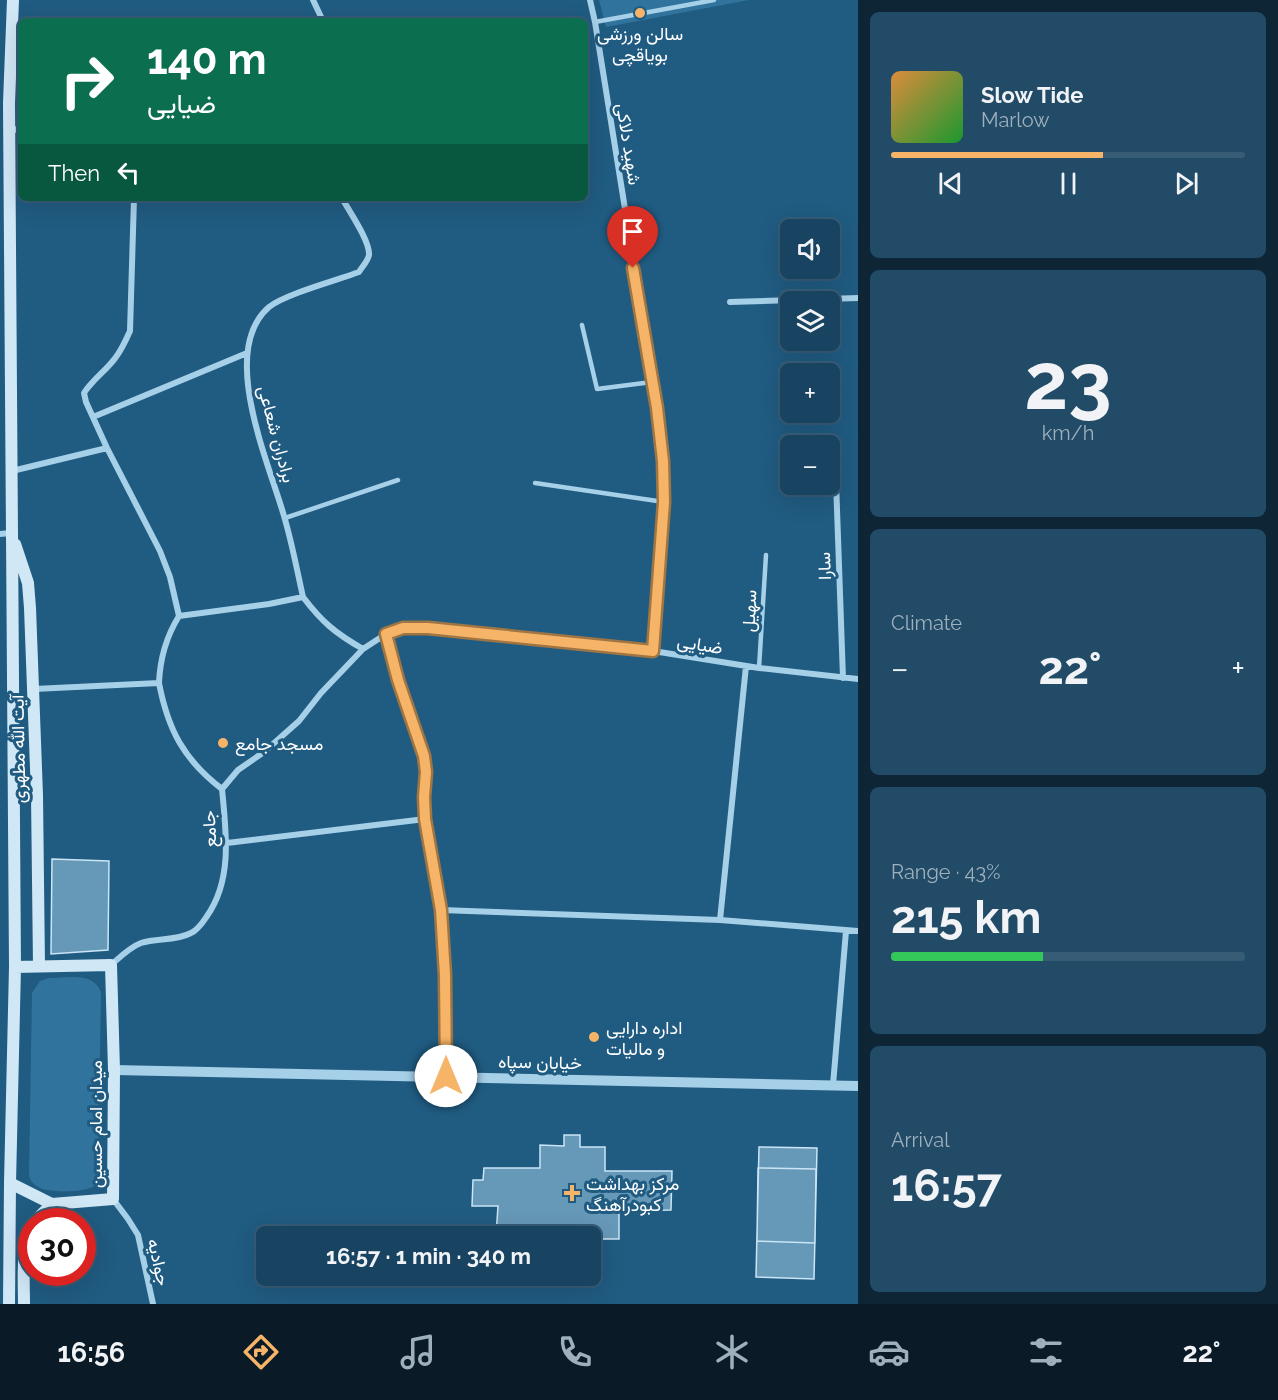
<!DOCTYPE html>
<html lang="en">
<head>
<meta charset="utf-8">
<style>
  body { margin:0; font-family:Raleway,Vazirmatn,sans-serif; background:#214b67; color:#f1f3f6; height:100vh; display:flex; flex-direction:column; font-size:22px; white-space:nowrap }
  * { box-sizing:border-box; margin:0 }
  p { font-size:20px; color:#9fb0bd }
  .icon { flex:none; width:33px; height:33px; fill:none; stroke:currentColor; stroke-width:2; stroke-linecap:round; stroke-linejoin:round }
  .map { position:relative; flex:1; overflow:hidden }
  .sheet { display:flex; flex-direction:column; gap:12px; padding:12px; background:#0d2535; width:420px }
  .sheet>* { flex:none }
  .hud { position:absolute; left:18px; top:18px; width:570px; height:183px; border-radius:9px; box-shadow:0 6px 24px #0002,0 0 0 2px #365c76; background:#0b6e4f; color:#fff; overflow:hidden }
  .controls { position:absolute; left:780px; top:219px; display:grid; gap:12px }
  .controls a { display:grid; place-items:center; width:60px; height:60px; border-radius:9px; background:#184461; box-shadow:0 6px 24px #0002,0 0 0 2px #365c76; font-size:30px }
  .speed { position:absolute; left:18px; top:1208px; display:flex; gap:12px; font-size:30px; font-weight:700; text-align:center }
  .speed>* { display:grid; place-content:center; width:78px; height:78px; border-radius:50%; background:#184461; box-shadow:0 6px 24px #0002,0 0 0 2px #365c76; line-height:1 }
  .speed .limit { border:9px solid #d22; background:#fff; color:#111 }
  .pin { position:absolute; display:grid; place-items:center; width:51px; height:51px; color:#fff; margin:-62px -26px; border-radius:50% 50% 50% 0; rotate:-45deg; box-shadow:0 0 6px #0007 }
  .pin .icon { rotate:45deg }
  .me { position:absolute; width:66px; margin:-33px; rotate:0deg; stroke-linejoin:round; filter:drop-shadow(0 0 4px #0008) }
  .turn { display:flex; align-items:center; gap:21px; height:126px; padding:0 30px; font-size:27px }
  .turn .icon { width:78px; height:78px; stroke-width:2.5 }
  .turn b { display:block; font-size:42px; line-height:51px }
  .then { display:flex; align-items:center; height:57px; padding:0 30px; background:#0003; gap:12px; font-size:22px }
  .big { font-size:45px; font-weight:700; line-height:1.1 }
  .sheet .card { flex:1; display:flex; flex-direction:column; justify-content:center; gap:9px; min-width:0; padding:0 21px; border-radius:9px; background:#214b67 }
  .sheet .dial { align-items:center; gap:0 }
  .dial b { font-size:78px; line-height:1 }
  .song { display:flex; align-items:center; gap:18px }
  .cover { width:72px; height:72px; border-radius:9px; background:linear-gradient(135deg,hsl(30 70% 55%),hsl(130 70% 35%)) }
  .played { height:6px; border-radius:3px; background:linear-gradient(90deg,#f5b467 60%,#365c76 60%) }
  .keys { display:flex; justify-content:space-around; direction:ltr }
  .heat { display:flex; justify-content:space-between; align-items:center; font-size:33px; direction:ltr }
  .charge { height:9px; border-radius:4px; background:linear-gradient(90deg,#34c759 43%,#365c76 0) }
  .trip { position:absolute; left:256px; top:1226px; width:345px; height:60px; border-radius:9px; background:#184461; box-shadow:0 6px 24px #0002,0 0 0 2px #365c76; font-weight:700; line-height:60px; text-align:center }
  .tab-bar { display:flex; height:96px; justify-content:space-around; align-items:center; background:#0a1b27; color:#9fb0bd }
  .tab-bar .icon { width:42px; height:42px }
  .tab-bar .selected { color:#f5b467 }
  .tab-bar b { font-size:27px; color:#f1f3f6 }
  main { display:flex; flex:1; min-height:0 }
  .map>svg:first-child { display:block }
</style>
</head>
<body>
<main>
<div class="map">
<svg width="858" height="1304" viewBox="0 0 858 1304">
  <rect width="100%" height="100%" fill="#205b81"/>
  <path fill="#30749d" d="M599 0H749L606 27Z
    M49 978C67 978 93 971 101 992L98 1177 94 1186C85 1193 48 1193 38 1187 33 1184 31 1181 29 1176L32 993 40 981Z"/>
  <path fill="#6698b7" stroke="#cae5f6" stroke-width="1.5" d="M52 859 109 861 108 950 51 954Z
    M564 1135H580V1147H605V1171H672L671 1210 619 1211V1239H591V1236H496L498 1206H472L473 1180H483L484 1168H540V1145L564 1146Z
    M759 1147 817 1148 814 1279 756 1277Z
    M758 1168 816 1169 815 1243 757 1241Z"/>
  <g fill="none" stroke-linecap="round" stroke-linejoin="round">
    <path stroke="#a6cfe8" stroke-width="4.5" d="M595 22 714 0
      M582 325 597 389 652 382
      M535 483 664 502
      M285 518 398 480
      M759 668 766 555"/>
    <path stroke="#a6cfe8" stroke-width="6" d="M313 0 323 21
      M590 0 595 22 657 408 663 461 664 502 653 651
      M10 128 21 131
      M134 198 130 331C126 340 122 349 116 357 107 370 93 379 84 393L86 402 107 448 160 551 170 577 179 616
      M730 302 858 298
      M93 417 247 353
      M835 453 843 678
      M12 471 107 448
      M0 534 11 533
      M303 597C297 570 292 543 284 516 269 463 218 351 269 307 285 294 338 280 359 272 362 267 368 261 369 255 370 241 349 211 342 198
      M386 634 398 680 424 756 426 772 424 797 425 819 441 910 445 975 446 1076
      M159 683C160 658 166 637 179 616L269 604 303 597C322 622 335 633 363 649
      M34 689 159 683C168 730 184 760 222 789
      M227 843 425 819
      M441 910 720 920 858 931
      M720 920 746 666
      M111 965C120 957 130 947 141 943 157 938 176 941 191 933 198 930 203 922 207 916 233 879 226 831 222 789L238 770 264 752 299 721 321 693 363 649 386 634 403 628H428L653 651 759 668 858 679
      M833 1085 846 931
      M113 1199 128 1219 138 1235 153 1304"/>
    <path stroke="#a6cfe8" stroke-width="10" d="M114 1070 858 1086"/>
    <path stroke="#d0e7f6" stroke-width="12" d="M13 0 9 103 15 967 10 1183 52 1204 113 1199 114 1070 111 965 15 967
      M15 544 28 583 30 608 37 795 39 966
      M35 1221 52 1204
      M9 1304 10 1183
      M24 1304C24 1279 21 1250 32 1226"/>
  </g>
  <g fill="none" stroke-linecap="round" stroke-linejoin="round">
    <g stroke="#9f7543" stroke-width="15">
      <path id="route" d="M446 1076 445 975 441 910 425 819 424 797 426 772 424 756 398 680 386 634 403 628H428L653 651 664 502 663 461 657 408 633 268"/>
    </g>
    <use href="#route" stroke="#f5b467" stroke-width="10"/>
  </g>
  <g fill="#f5b467" stroke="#205b81" stroke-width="2">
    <circle cx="640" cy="13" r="6"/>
    <circle cx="223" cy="743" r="6"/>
    <circle cx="594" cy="1037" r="6"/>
    <path d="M569 1184h6v6h6v6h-6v6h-6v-6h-6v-6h6z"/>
  </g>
  <g text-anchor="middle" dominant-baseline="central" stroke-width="6" stroke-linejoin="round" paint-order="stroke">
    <g font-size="18" fill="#fff" stroke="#205b81" text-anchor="start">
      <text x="640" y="33" text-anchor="middle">سالن ورزشی<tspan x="640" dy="21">بویاقچی</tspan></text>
      <text x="235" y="743">مسجد جامع</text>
      <text x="606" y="1027">اداره دارایی<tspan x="606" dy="21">و مالیات</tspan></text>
      <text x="586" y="1183">مرکز بهداشت<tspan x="586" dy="21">کبودرآهنگ</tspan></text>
    </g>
    <g font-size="18" fill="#fff" stroke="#205b81">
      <text transform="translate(629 144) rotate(81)">شهید دلاکی</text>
      <text transform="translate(277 434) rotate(75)">برادران شعاعی</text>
      <text transform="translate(824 566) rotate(-92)">سارا</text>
      <text transform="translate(749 611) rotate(-87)">سهیل</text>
      <text transform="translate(700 644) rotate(9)">ضیایی</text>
      <text transform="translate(18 749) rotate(-91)">آیت الله مطهری</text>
      <text transform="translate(209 829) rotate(-93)">جامع</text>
      <text transform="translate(540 1062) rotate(1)">خیابان سپاه</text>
      <text transform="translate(95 1124) rotate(-90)">میدان امام حسین</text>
      <text transform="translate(159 1262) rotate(77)">جوادیه</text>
    </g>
  </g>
</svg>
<div class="controls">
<a><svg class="icon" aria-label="sound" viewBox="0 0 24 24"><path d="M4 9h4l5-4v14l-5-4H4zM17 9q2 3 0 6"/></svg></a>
<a><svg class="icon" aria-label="layers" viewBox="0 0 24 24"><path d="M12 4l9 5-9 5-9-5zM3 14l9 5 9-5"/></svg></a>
<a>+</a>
<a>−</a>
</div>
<div class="speed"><div class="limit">30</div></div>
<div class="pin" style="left:633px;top:268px;background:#d93025"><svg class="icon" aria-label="arrive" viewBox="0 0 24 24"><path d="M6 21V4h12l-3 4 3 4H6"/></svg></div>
<svg class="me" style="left:446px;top:1076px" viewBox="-20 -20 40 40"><circle r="19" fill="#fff"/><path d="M0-13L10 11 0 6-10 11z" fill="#f5b467"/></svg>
<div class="trip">16:57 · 1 min · 340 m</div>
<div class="hud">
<div class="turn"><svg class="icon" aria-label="right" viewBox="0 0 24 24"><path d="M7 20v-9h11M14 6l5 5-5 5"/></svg><div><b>140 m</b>ضیایی</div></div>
<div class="then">Then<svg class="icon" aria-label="left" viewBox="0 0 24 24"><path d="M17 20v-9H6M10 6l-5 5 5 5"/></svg></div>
</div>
</div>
<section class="sheet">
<div class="card">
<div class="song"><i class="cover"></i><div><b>Slow Tide</b><p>Marlow</p></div></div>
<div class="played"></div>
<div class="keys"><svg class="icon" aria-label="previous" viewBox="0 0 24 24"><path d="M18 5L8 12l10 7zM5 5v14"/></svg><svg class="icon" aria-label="pause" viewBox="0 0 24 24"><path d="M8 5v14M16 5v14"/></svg><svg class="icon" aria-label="next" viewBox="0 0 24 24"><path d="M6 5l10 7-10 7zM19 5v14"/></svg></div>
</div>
<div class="card dial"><b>23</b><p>km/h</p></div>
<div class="card"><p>Climate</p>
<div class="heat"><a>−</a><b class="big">22°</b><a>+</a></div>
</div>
<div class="card"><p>Range · 43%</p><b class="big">215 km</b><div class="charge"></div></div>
<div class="card"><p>Arrival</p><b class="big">16:57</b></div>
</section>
</main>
<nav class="tab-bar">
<b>16:56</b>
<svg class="icon selected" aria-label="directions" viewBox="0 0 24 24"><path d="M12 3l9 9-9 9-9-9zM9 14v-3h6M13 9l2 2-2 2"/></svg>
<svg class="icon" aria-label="music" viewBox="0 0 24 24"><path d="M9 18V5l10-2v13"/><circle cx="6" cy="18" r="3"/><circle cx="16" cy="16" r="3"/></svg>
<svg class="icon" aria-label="phone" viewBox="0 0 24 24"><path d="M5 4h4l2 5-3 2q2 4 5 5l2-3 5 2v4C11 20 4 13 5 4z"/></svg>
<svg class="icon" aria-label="climate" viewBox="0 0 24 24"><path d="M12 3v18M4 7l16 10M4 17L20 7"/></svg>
<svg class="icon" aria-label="car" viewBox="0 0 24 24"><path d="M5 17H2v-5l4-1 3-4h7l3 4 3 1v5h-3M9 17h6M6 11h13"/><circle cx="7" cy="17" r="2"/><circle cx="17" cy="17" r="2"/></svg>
<svg class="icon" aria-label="filters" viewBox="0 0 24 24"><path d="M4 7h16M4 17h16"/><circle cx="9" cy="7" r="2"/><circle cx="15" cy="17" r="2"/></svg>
<b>22°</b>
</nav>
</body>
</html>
